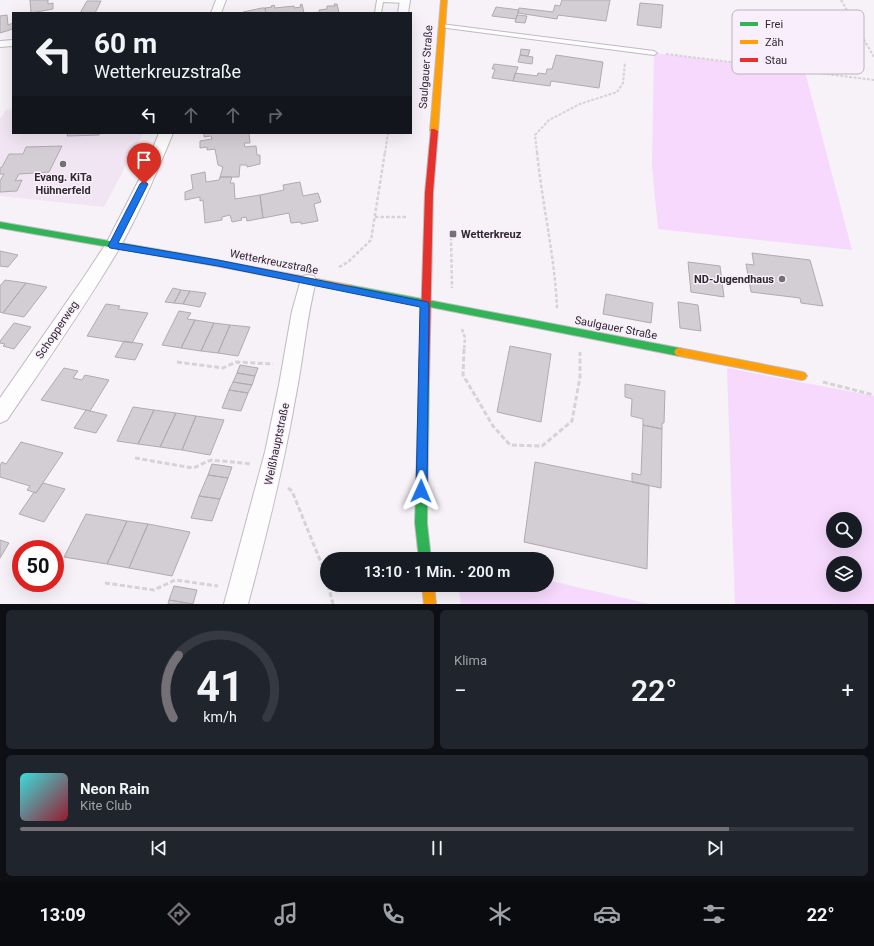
<!DOCTYPE html>
<html lang="de">
<head>
<meta charset="utf-8">
<style>
  body { margin:0; font-family:Roboto,sans-serif; background:#20242c; color:#f1f3f6; height:100vh; display:flex; flex-direction:column; font-size:15px; white-space:nowrap }
  * { box-sizing:border-box; margin:0 }
  p { font-size:13px; color:#9ea1a6 }
  .icon { flex:none; width:22px; height:22px; fill:none; stroke:currentColor; stroke-width:2; stroke-linecap:round; stroke-linejoin:round }
  .map { position:relative; height:604px; overflow:hidden }
  .side { display:flex; flex-direction:column; gap:6px; padding:6px; background:#0d0f14; flex:1 }
  .side>* { flex:none }
  .banner { position:absolute; left:12px; top:12px; width:400px; height:122px; border-radius:0px; box-shadow:0 4px 16px #0002; background:#171b24; color:#f1f3f6; overflow:hidden }
  .buttons { position:absolute; left:826px; top:512px; display:grid; gap:8px }
  .buttons a { display:grid; place-items:center; width:36px; height:36px; border-radius:50%; background:#171b24; box-shadow:0 4px 16px #0002; font-size:20px }
  .speed { position:absolute; left:12px; top:540px; display:flex; gap:8px; font-size:20px; font-weight:700; text-align:center }
  .speed>* { display:grid; place-content:center; width:52px; height:52px; border-radius:50%; background:#171b24; box-shadow:0 4px 16px #0002; line-height:1 }
  .speed .limit { border:6px solid #d22; background:#fff; color:#111 }
  .pin { position:absolute; display:grid; place-items:center; width:34px; height:34px; color:#fff; margin:-41px -17px; border-radius:50% 50% 50% 0; rotate:-45deg; box-shadow:0 0 4px #0007 }
  .pin .icon { rotate:45deg }
  .me { position:absolute; width:44px; margin:-22px; rotate:1deg; stroke-linejoin:round; filter:drop-shadow(0 0 3px #0008) }
  .turn { display:flex; align-items:center; gap:14px; height:84px; padding:0 16px; font-size:18px }
  .turn .icon { width:52px; height:52px; stroke-width:2.5 }
  .turn b { display:block; font-size:28px; line-height:34px }
  .lanes { display:flex; align-items:center; height:38px; padding:0 16px; background:#0003; justify-content:center; gap:20px; direction:ltr }
  .lanes .off { opacity:.35 }
  .big { font-size:30px; font-weight:600; line-height:1.1 }
  .side .widget { flex:1; display:flex; flex-direction:column; justify-content:center; gap:6px; min-width:0; padding:0 14px; border-radius:6px; background:#20242c }
  .side .dial { align-items:center; gap:0 }
  .dial svg { height:104px; overflow:visible; fill:none; stroke:#363941; stroke-width:7; stroke-linecap:round; text-anchor:middle }
  .dial text { fill:#f1f3f6; stroke:none }
  .song { display:flex; align-items:center; gap:12px }
  .cover { width:48px; height:48px; border-radius:6px; background:linear-gradient(135deg,hsl(180 70% 55%),hsl(350 70% 35%)) }
  .played { height:4px; border-radius:2px; background:linear-gradient(90deg,#747075 85%,#363941 85%) }
  .keys { display:flex; justify-content:space-around; direction:ltr }
  .heat { display:flex; justify-content:space-between; align-items:center; font-size:22px; direction:ltr }
  .side .tiles { flex:1; display:grid; gap:6px; grid-template-columns:1fr 1fr }
  .widget:last-child { grid-column:span 2 }
  .trip { position:absolute; left:320px; top:552px; width:234px; height:40px; border-radius:20px; background:#171b24; box-shadow:0 4px 16px #0002; font-weight:600; line-height:40px; text-align:center }
  .dock { display:flex; height:64px; justify-content:space-around; align-items:center; background:#090b0e; color:#9ea1a6 }
  .dock .icon { width:28px; height:28px }
  .dock .selected { color:#747075 }
  .dock b { font-size:18px; color:#f1f3f6 }
  .map>svg:first-child { display:block }
</style>
</head>
<body>
<div class="map">
<svg width="874" height="604" viewBox="0 0 874 604">
  <rect width="100%" height="100%" fill="#f7f1f8"/>
  <path fill="#f1e5f3" d="M13 109V133H143L104 207 0 196V119L6 110Z"/>
  <path fill="#f6d9fc" fill-rule="evenodd" d="M654 53 805 72 852 250 658 229 652 166Z
    M727 368 874 396V604H735ZM833 519H855V541H833ZM833 563H855V585H833Z
    M547 580 649 604H461L458 585H547Z"/>
  <path fill="#d3ced4" stroke="#afabaf" d="M30 0H48V4L53 3V9L31 13Z
    M562 0H610L606 21 558 15 557 19 518 13 519 8 553 12 555 5 560 6Z
    M87 1H101L95 13H80Z
    M640 3 663 5 661 28 637 25Z
    M302 4 304 13H266L265 8 272 7 271 6 274 5 275 8 294 6V8L301 7 300 5Z
    M334 4H337L339 13H341H311L320 12 319 10 327 9V6H335Z
    M496 7 519 10 516 19 492 16Z
    M262 8H265L266 13H243V12Z
    M7 15 8 25 13 23V29L0 33V16Z
    M517 15 527 16 525 23 515 22Z
    M521 49 530 50 528 56 520 55Z
    M520 55 533 57 532 64 518 62Z
    M556 55 603 62 599 88 551 81 550 86 513 81 515 73 537 76 538 73 546 74 547 69H552Z
    M494 64 518 67 513 81 492 78 495 69H492Z
    M68 133H100L99 135 67 136Z
    M204 133H249L250 143H244L245 147 256 146 257 155H260V164L247 167V165H240L239 177H220L223 167 218 165 215 149 207 150V147L200 148V141L212 139 211 136 204 137Z
    M62 146 49 172 19 174 15 181 22 180 17 191 0 192V181L4 174H0V168L2 167 9 154H23L26 147Z
    M205 172 206 182 219 180 220 177H232L230 183H234L235 199 260 195 263 218 247 221 246 217 241 218 242 220 232 222 230 215 222 217V220L205 223 203 200 200 201V197L185 200V192L193 189 191 175Z
    M300 182 303 196 318 193 321 202 314 204 318 221 301 224V222L291 223 289 213 263 218 260 195 284 190 283 185Z
    M0 251 18 255 8 267 0 266Z
    M752 253 810 260 823 306 801 303 800 298 751 292 746 264 754 265Z
    M688 262 720 266 724 297 691 292Z
    M5 280 26 283 3 313 0 312V286Z
    M26 283 47 287 24 317 3 313Z
    M173 288 181 290 174 303 165 302Z
    M181 290 190 291 183 304 174 303Z
    M190 291 206 293 200 307 183 304Z
    M606 294 653 303 651 323 603 314Z
    M678 302 698 305 701 331 680 328Z
    M106 304 120 306 118 309 148 313 132 343 87 336Z
    M179 311 191 313 187 319 195 320 181 348 162 345Z
    M195 320 214 323 201 351 181 348Z
    M14 323 31 327 14 349 3 346 5 344 0 343V341Z
    M214 323 230 325 218 353 201 351Z
    M230 325 250 327 238 356 218 353Z
    M124 341 143 344 135 360 115 357Z
    M510 346 551 354 541 422 497 412Z
    M240 365 258 368 255 376 237 373Z
    M64 368 78 371 73 378 82 380 85 375 109 380 90 411 41 400Z
    M237 373 255 376 252 385 233 382Z
    M233 382 252 385 248 393 229 390Z
    M625 384 665 391 664 423H662V429L643 425V419L631 416 632 399 625 397Z
    M229 390 248 393 241 411 222 408Z
    M133 407 154 410 138 444 117 441Z
    M86 410 107 415 96 433 74 428Z
    M154 410 176 413 160 447 138 444Z
    M176 413 196 416 182 450 160 447Z
    M196 416 224 420 210 455 182 450Z
    M643 425 662 429 661 488 632 482V473L641 475Z
    M21 442 63 453 36 493 27 490 30 486 0 477V465L2 462 6 464Z
    M535 462 649 485 647 569 524 542Z
    M212 464 232 467 228 478 208 475Z
    M208 475 228 478 220 499 199 496Z
    M43 483 65 489 44 522 19 514 34 492 36 493Z
    M199 496 220 499 212 521 191 518Z
    M86 514 127 521 107 564 64 557Z
    M127 521 148 524 129 568 107 564Z
    M148 524 190 532 172 576 129 568Z
    M0 540 9 543 0 558Z
    M174 586 197 590 193 604 169 600Z
    M169 600 193 604H168Z"/>
  <g fill="none" stroke-linecap="round" stroke-linejoin="round">
    <g stroke="#bfbbc0" stroke-width="2">
      <path id="lane" d="M377 0H407L408 1 405 3 383 2 381 13H375Z
        M441 24 654 51 657 53 654 55 439 27V25Z"/>
    </g>
    <g stroke="#bfbbc0" stroke-width="2">
      <path id="street" d="M216 0H226L221 13H211Z
        M400 0H410L408 13H398Z
        M13 40V46L0 47V41Z
        M159 133H173C157 172 140 212 119 249 84 308 45 364 7 420L0 423V398L84 277 107 242 144 170Z
        M308 275 314 276 316 281C306 320 303 361 295 400 283 469 266 537 248 604H224L265 452 279 385 292 311 302 276Z"/>
    </g>
    <g stroke="#bfbbc0" stroke-width="2">
      <path id="fast" d="M0 222 184 254 188 257 184 260 0 228Z
        M349 285 679 348 682 349 684 352 682 355 679 356 349 291 346 290 345 288 346 286Z
        M424 379 427 380 429 383 427 523 431 559H419L415 523 419 383 421 380Z"/>
    </g>
    <g stroke="#bfbbc0" stroke-width="2">
      <path id="slow" d="M441 0H447L438 131 434 133 430 131Z
        M184 254 349 285 352 286 353 288 352 290 349 291 184 260 180 257Z
        M679 348 802 372 805 373 807 376 805 379 802 380 679 356 676 355 674 352 676 349Z
        M422 585H434L436 604H424Z"/>
    </g>
    <g stroke="#bfbbc0" stroke-width="2">
      <path id="jam" d="M431 129H434L438 131 433 193 429 383 427 386 424 387 421 386 419 383 425 193Z"/>
    </g>
    <path stroke="#d5d3d6" stroke-width="2" stroke-dasharray="3 1.5" stroke-linecap="butt" d="M841 0 874 57
      M666 54 874 80
      M385 153 388 133
      M537 153 535 135 549 120 580 104 617 92 623 83 625 62"/>
    <path stroke="#d5d3d6" stroke-width="2.5" stroke-dasharray="3.5 2" stroke-linecap="butt" d="M537 152C542 204 555 256 557 309
      M375 217H408
      M451 237 452 288
      M339 267 348 262 371 240 385 152
      M462 329 465 338 464 350"/>
    <path stroke="#d5d3d6" stroke-width="3" stroke-dasharray="5 2.5" stroke-linecap="butt" d="M464 349 463 375 493 426 510 445 542 446 572 421 580 377V352
      M177 362 223 368 236 362 273 364
      M823 382 874 395
      M135 458 193 468 211 460 252 464
      M288 488 292 491 322 565 327 582
      M105 583 154 590 175 580 218 586
      M328 585 333 604"/>
    <use href="#lane" fill="#fefdfe" fill-rule="evenodd"/>
    <use href="#street" fill="#fefdfe" fill-rule="evenodd"/>
    <use href="#fast" fill="#30b455" fill-rule="evenodd"/>
    <use href="#slow" fill="#ff9f0a" fill-rule="evenodd"/>
    <use href="#jam" fill="#e5322d" fill-rule="evenodd"/>
  </g>
  <path fill="#1a73e8" stroke="#114b97" d="M144 181 148 184 118 243 218 260 428 302 429 304 427 491 425 495 421 497 417 495 416 491 420 307 218 266 110 248 108 246 140 184Z"/>
  <g fill="#747075" stroke="#f9eefb" stroke-width="1.5">
    <circle cx="63" cy="164" r="4"/>
    <rect x="449" y="230" width="8" height="8" rx="2"/>
    <circle cx="782" cy="279" r="4"/>
  </g>
  <g text-anchor="middle" dominant-baseline="central" stroke-width="3" stroke-linejoin="round" paint-order="stroke">
    <g font-size="11" fill="#2e2a2f" stroke="#f9eefb">
      <text transform="translate(426 67) rotate(-86)">Saulgauer Straße</text>
      <text transform="translate(274 262) rotate(11)">Wetterkreuzstraße</text>
      <text transform="translate(616 328) rotate(11)">Saulgauer Straße</text>
      <text transform="translate(57 330) rotate(-56)">Schopperweg</text>
      <text transform="translate(277 444) rotate(-78)">Weißhauptstraße</text>
    </g>
    <g font-size="11" font-weight="bold" fill="#2e2a2f" stroke="#f9eefb">
      <text x="63" y="177">Evang. KiTa<tspan x="63" dy="13">Hühnerfeld</tspan></text>
      <text x="461" y="234" text-anchor="start">Wetterkreuz</text>
      <text x="774" y="279" text-anchor="end">ND-Jugendhaus</text>
    </g>
  </g>
  <rect x="732" y="10" width="132" height="64" rx="6" fill="#f9eefb" stroke="#bcb3be" stroke-width="1"/>
  <rect x="740" y="22" width="18" height="4" fill="#30b455"/>
  <rect x="740" y="40" width="18" height="4" fill="#ff9f0a"/>
  <rect x="740" y="58" width="18" height="4" fill="#e5322d"/>
  <g font-size="11" fill="#2e2a2f">
    <text x="765" y="28">Frei</text>
    <text x="765" y="46">Zäh</text>
    <text x="765" y="64">Stau</text>
  </g>
</svg>
<div class="buttons">
<a><svg class="icon" aria-label="search" viewBox="0 0 24 24"><circle cx="10" cy="10" r="6"/><path d="M15 15l6 6"/></svg></a>
<a><svg class="icon" aria-label="layers" viewBox="0 0 24 24"><path d="M12 4l9 5-9 5-9-5zM3 14l9 5 9-5"/></svg></a>
</div>
<div class="speed"><div class="limit">50</div></div>
<div class="pin" style="left:144px;top:184px;background:#d93025"><svg class="icon" aria-label="arrive" viewBox="0 0 24 24"><path d="M6 21V4h12l-3 4 3 4H6"/></svg></div>
<svg class="me" style="left:421px;top:491px" viewBox="-20 -20 40 40"><path d="M0-17L14 15 0 8-14 15z" fill="#1a73e8" stroke="#fff" stroke-width="4"/></svg>
<div class="trip">13:10 · 1 Min. · 200 m</div>
<div class="banner">
<div class="turn"><svg class="icon" aria-label="left" viewBox="0 0 24 24"><path d="M17 20v-9H6M10 6l-5 5 5 5"/></svg><div><b>60 m</b>Wetterkreuzstraße</div></div>
<div class="lanes"><svg class="icon" aria-label="left" viewBox="0 0 24 24"><path d="M17 20v-9H6M10 6l-5 5 5 5"/></svg><svg class="icon off" aria-label="ahead" viewBox="0 0 24 24"><path d="M12 20V5M6 11l6-6 6 6"/></svg><svg class="icon off" aria-label="ahead" viewBox="0 0 24 24"><path d="M12 20V5M6 11l6-6 6 6"/></svg><svg class="icon off" aria-label="right" viewBox="0 0 24 24"><path d="M7 20v-9h11M14 6l5 5-5 5"/></svg></div>
</div>
</div>
<section class="side">
<div class="tiles">
<div class="widget dial"><svg viewBox="0 0 100 80">
<path d="M14 69A42 42 0 1 1 86 69"/>
<path d="M14 69A42 42 0 0 1 18 21" stroke="#747075"/>
<text x="50" y="56" font-size="32" font-weight="700">41</text>
<text x="50" y="72" font-size="11">km/h</text>
</svg></div>
<div class="widget"><p>Klima</p>
<div class="heat"><a>−</a><b class="big">22°</b><a>+</a></div>
</div>
<div class="widget">
<div class="song"><i class="cover"></i><div><b>Neon Rain</b><p>Kite Club</p></div></div>
<div class="played"></div>
<div class="keys"><svg class="icon" aria-label="previous" viewBox="0 0 24 24"><path d="M18 5L8 12l10 7zM5 5v14"/></svg><svg class="icon" aria-label="pause" viewBox="0 0 24 24"><path d="M8 5v14M16 5v14"/></svg><svg class="icon" aria-label="next" viewBox="0 0 24 24"><path d="M6 5l10 7-10 7zM19 5v14"/></svg></div>
</div>
</div>
</section>
<nav class="dock">
<b>13:09</b>
<svg class="icon selected" aria-label="directions" viewBox="0 0 24 24"><path d="M12 3l9 9-9 9-9-9zM9 14v-3h6M13 9l2 2-2 2"/></svg>
<svg class="icon" aria-label="music" viewBox="0 0 24 24"><path d="M9 18V5l10-2v13"/><circle cx="6" cy="18" r="3"/><circle cx="16" cy="16" r="3"/></svg>
<svg class="icon" aria-label="phone" viewBox="0 0 24 24"><path d="M5 4h4l2 5-3 2q2 4 5 5l2-3 5 2v4C11 20 4 13 5 4z"/></svg>
<svg class="icon" aria-label="climate" viewBox="0 0 24 24"><path d="M12 3v18M4 7l16 10M4 17L20 7"/></svg>
<svg class="icon" aria-label="car" viewBox="0 0 24 24"><path d="M5 17H2v-5l4-1 3-4h7l3 4 3 1v5h-3M9 17h6M6 11h13"/><circle cx="7" cy="17" r="2"/><circle cx="17" cy="17" r="2"/></svg>
<svg class="icon" aria-label="filters" viewBox="0 0 24 24"><path d="M4 7h16M4 17h16"/><circle cx="9" cy="7" r="2"/><circle cx="15" cy="17" r="2"/></svg>
<b>22°</b>
</nav>
</body>
</html>
